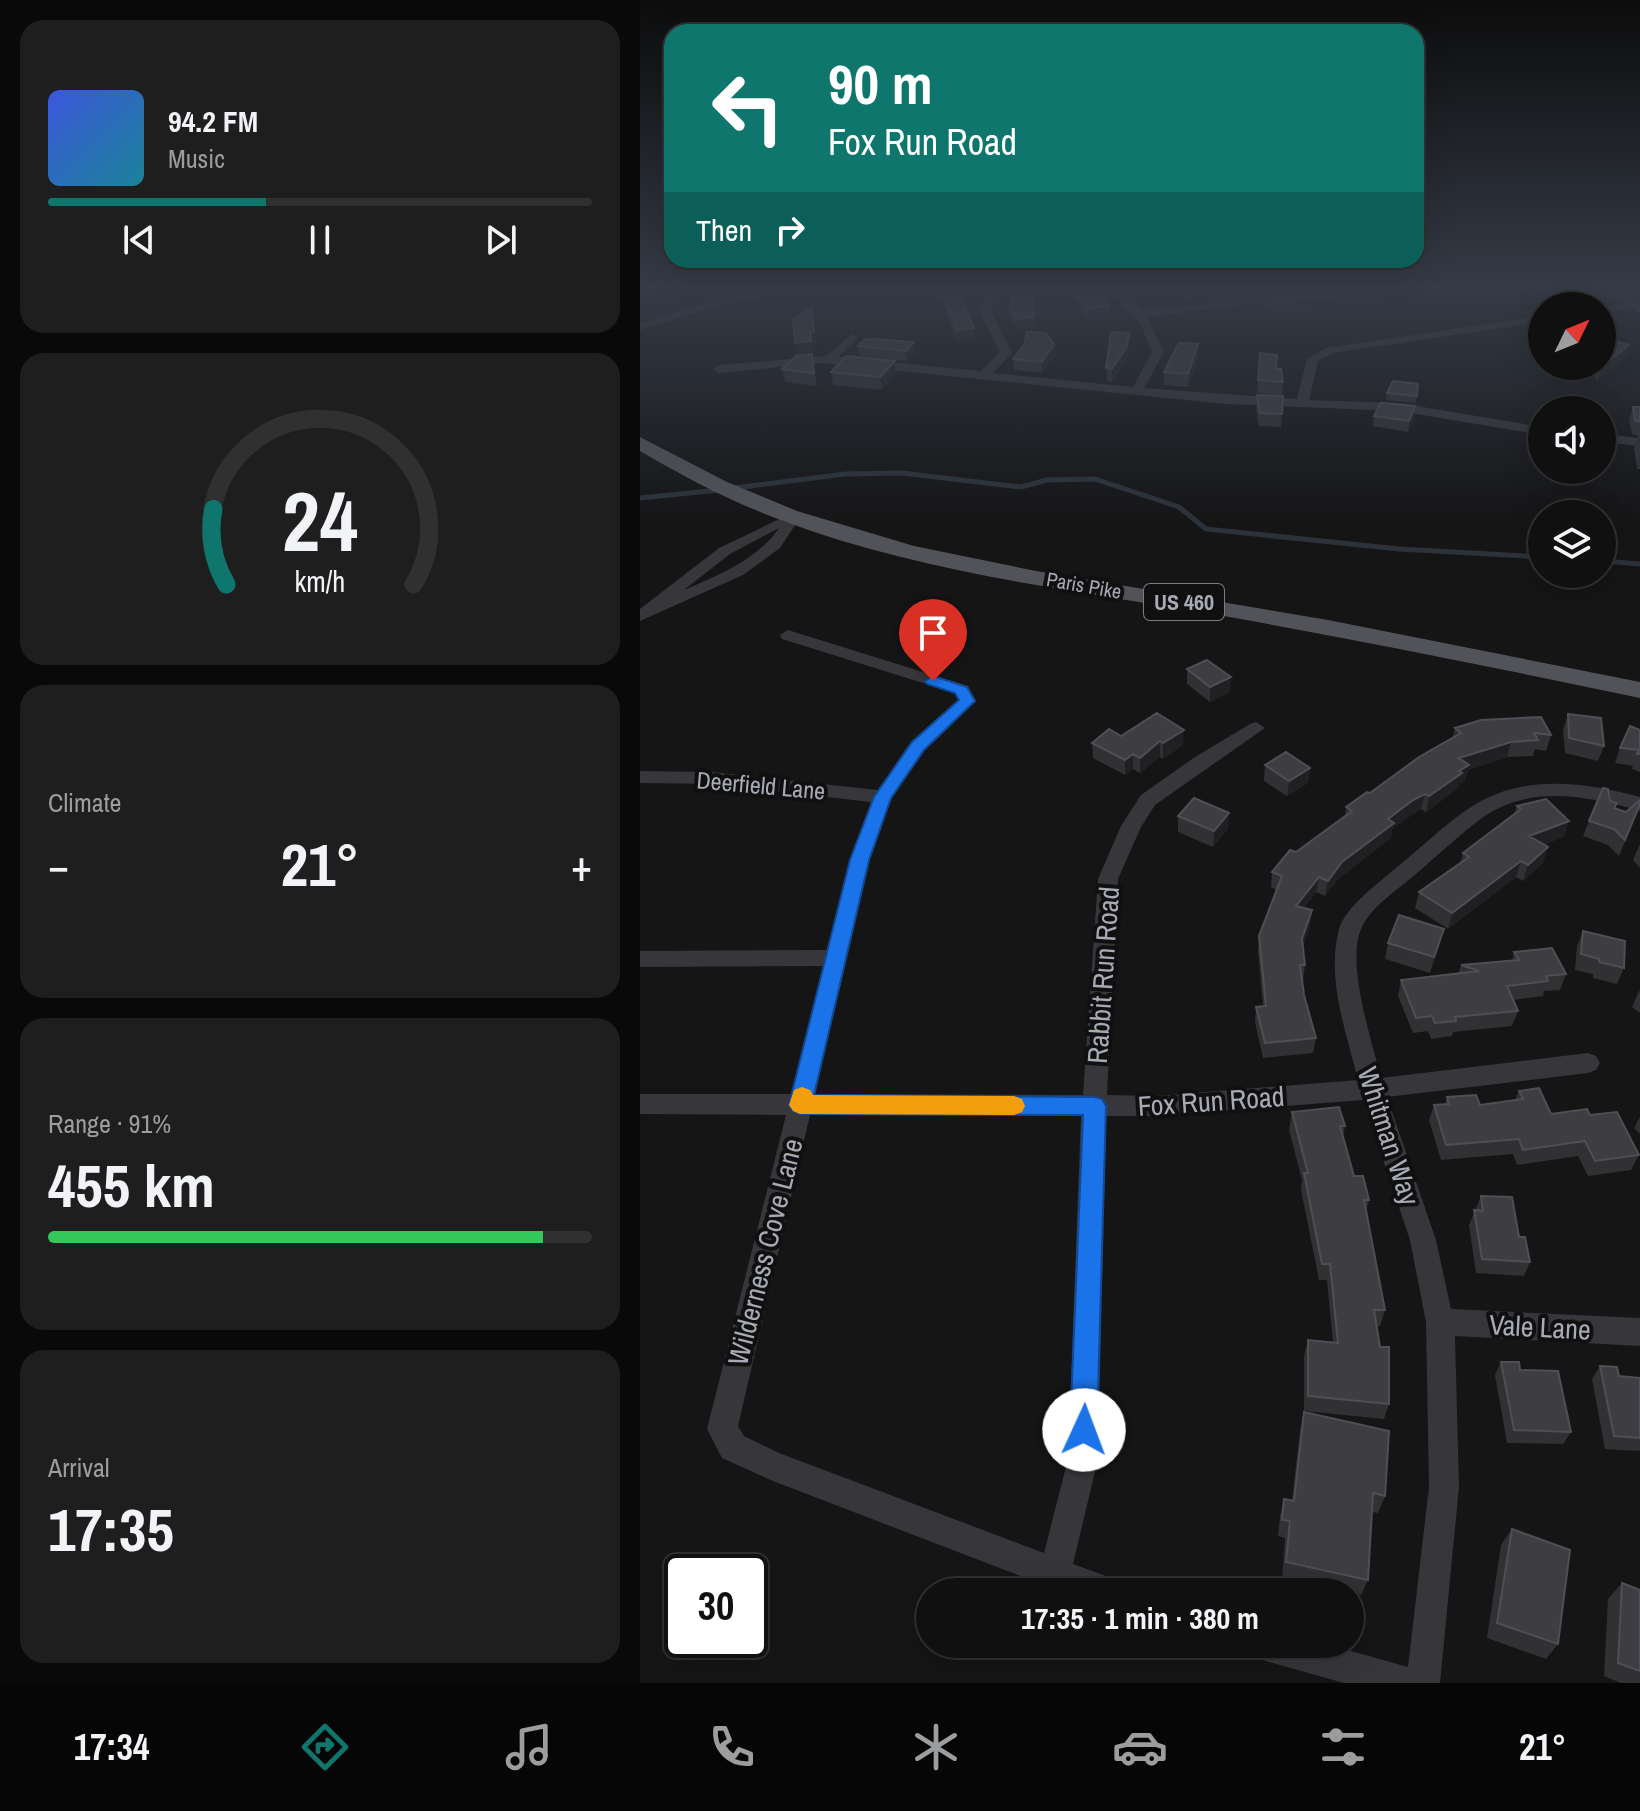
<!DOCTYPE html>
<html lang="en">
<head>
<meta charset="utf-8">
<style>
  body { margin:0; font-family:"Archivo Narrow",sans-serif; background:#1e1e1e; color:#f1f3f6; height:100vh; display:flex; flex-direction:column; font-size:30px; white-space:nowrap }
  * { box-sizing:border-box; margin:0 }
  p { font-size:26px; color:#9c9d9f }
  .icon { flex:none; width:44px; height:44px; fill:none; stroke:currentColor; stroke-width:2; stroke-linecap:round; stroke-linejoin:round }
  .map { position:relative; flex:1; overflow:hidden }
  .details { display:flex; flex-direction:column; gap:20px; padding:20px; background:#090909; width:640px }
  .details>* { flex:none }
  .top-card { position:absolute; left:24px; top:24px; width:760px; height:244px; border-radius:24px; box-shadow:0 8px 32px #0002,0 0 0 2px #303030; background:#0f766e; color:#fff; overflow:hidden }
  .needle { width:52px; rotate:47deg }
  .controls { position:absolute; left:888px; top:292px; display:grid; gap:16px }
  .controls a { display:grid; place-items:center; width:88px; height:88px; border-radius:50%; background:#101010; box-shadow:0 8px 32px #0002,0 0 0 2px #303030; font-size:40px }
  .speed { position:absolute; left:24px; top:1554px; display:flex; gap:16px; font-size:40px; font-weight:700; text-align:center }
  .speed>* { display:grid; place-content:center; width:104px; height:104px; border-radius:50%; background:#101010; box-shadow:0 8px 32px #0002,0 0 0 2px #303030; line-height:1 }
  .speed .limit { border:4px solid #111; border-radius:12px; background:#fff; color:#111 }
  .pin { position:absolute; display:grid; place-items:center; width:68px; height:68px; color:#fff; margin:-82px -34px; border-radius:50% 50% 50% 0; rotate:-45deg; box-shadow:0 0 8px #0007 }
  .pin .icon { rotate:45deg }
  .me { position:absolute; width:88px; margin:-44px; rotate:2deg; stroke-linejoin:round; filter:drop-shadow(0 0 6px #0008) }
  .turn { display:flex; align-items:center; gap:28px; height:168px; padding:0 32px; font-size:36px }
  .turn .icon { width:104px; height:104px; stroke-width:2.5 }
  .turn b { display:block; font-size:56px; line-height:68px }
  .then { display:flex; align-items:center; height:76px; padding:0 32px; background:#0003; gap:16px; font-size:30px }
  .big { font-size:60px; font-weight:700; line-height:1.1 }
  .details .widget { flex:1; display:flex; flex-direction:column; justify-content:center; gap:12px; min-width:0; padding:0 28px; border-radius:24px; background:#1e1e1e }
  .details .dial { align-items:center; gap:0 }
  .dial svg { height:208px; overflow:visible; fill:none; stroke:#303030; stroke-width:7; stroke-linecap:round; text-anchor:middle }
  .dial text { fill:#f1f3f6; stroke:none }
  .song { display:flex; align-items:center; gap:24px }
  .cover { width:96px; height:96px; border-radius:12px; background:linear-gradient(135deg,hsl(230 70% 55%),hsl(190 70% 35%)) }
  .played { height:8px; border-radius:4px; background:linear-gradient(90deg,#0f766e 40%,#303030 40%) }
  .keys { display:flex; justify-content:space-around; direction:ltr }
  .heat { display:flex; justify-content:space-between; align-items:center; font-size:44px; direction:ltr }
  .charge { height:12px; border-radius:6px; background:linear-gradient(90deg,#34c759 91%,#303030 0) }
  .trip { position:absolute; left:276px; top:1578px; width:448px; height:80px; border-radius:40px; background:#101010; box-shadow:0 8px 32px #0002,0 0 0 2px #303030; font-weight:700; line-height:80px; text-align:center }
  .tabs { display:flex; height:128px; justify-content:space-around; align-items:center; background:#060606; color:#9c9d9f }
  .tabs .icon { width:56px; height:56px }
  .tabs .active { color:#0f766e }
  .tabs b { font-size:36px; color:#f1f3f6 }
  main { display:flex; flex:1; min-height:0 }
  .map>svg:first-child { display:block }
</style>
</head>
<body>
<main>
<section class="details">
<div class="widget">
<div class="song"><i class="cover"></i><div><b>94.2 FM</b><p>Music</p></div></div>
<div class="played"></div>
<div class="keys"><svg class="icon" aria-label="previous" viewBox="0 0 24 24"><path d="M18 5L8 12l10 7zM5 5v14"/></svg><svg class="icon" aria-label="pause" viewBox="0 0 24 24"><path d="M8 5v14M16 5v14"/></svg><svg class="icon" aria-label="next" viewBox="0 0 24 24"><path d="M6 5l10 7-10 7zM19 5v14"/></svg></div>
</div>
<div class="widget dial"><svg viewBox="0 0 100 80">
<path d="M14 69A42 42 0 1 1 86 69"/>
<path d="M14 69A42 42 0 0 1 9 40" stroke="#0f766e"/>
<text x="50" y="56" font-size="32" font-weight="700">24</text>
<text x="50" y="72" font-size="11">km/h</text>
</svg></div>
<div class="widget"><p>Climate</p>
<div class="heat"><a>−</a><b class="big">21°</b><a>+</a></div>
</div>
<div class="widget"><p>Range · 91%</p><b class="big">455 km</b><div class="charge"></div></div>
<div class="widget"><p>Arrival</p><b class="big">17:35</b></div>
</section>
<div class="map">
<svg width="1000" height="1683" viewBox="0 0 1000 1683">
  <rect width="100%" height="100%" fill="#151516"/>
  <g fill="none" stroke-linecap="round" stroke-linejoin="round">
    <path stroke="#2c3239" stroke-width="5" d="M94 488 205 474 262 473 381 487 407 480 455 479 539 507 566 529 759 549 902 557
      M0 498 79 490
      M962 561 1000 564"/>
    <path fill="#36363b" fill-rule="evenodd" d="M148 286H170L78 306 0 330V323L72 301Z
      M346 286H356L352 313 372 353 353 373 493 387 512 352 501 325 467 286H478L502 311 654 293 655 295 650 298 507 317 524 352 504 388 657 399 667 359 686 348 902 316V322L693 353 678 361 669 400 759 403 902 427V435L759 411 586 404 182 363 79 373 73 369 79 365 186 356 212 334 218 337 198 357 341 371 360 352 340 313Z
      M960 286H972L1000 305V313L992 309 962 313V307L984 304Z
      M962 434 1000 438V446L962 442Z
      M154 512 161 516 140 548 103 575 0 621V609L79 548ZM139 528C117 560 79 575 44 590L90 554Z
      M148 630 328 686 336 701 285 750 252 798 230 860 175 1094 443 1095 458 879 481 826 501 795 555 757 610 724 616 722 625 728 515 805 501 827 478 879 467 1095 515 1096 718 1080C706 1031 686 979 699 929 705 907 740 882 757 867 781 848 803 826 828 809 881 773 943 782 1000 797V811C948 796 890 784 842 818 819 835 798 855 777 873 759 889 731 906 721 929 706 964 732 1041 741 1078L948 1053 956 1056 960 1063 956 1070 948 1073 747 1097 796 1240 811 1309 1000 1318V1346L815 1336 819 1487 800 1683H704L626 1661 614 1656 609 1644H686L768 1667 789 1487 786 1322 770 1240 723 1100 515 1116H466L458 1459 433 1564 477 1580 481 1592H422L133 1481 82 1458 67 1429 146 1115 0 1114V1094H151L183 966 0 967V951L187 950 210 860 231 802 72 784 0 783V771L72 772 238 790 271 742 318 700 315 693 142 639 140 635ZM170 1115 441 1116 428 1459 404 1553 139 1453 104 1436 98 1426Z"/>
    <path fill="#525359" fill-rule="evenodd" d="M0 437 87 482 157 511 274 546 396 571 688 620 1000 682V698C862 669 723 641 584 616 436 590 283 574 141 520 92 502 46 478 0 451Z"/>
  </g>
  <path fill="#313134" d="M368 286 395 327 378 329 369 315V306H371Z
    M425 286H454L470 302 469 318 448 321Z
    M532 286H669L611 294 608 291 547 300Z
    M673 286H806L805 293 637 314 623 303 624 293Z
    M920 286H972L969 297 947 301Z
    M978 286H1000V291L988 293Z
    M302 294 335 340 318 342 304 306Z
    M173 319 176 344 172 345 173 354H172L177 386 145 382 142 369 158 355 155 343Z
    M414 344 415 355 402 373 374 370 373 359 384 345Z
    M489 345 487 359 472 382 467 381 466 368Z
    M989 345 986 357 957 381 950 366H962Z
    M218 346 275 352 267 361 220 356Z
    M620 353 643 382 642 395 617 393Z
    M558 357 548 387 524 385V372Z
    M191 372 256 374 242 390 193 385Z
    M778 384 776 403 746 400 747 393Z
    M617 395 643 396 641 427 619 426 616 408Z
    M775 406 774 417 768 432 733 426 734 416Z
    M993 407H1000V469H997L994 448 998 436 992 434 989 420Z
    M547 669 590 692 570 702 547 684Z
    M928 714 964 746 958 761 925 753 923 730Z
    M841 720 911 735 906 751 895 749 893 756 867 757 828 770 825 780 819 784 818 788 786 812 781 809 770 816 752 829 751 838 699 878 685 896 676 892 664 908 670 926 663 946 665 965 663 981H662L664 995 676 1038 673 1053 623 1058 615 1022 616 1007 623 1006 618 951 619 936 636 890 631 887 632 872 705 817 706 807 730 793 813 737 815 728Z
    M1000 730V772L992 769 993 766 975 763 980 748Z
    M481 736 543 745 523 759 520 757 500 773 493 769 485 775 453 758 452 743Z
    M625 765 670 768 668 783 647 796 624 781Z
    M970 801 975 808 986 812 1000 805 979 856 968 845 943 836 949 821Z
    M877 806 924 836 903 845 908 847 903 863 883 881 876 877 808 929 775 908 779 892 820 863 823 853 874 814Z
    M538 816 588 829 573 847 538 832Z
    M1000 844V868L993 860Z
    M943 931 984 968 977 984 953 978V974L935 970 937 946Z
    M748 943 800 944 790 973 745 959Z
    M874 952 926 974 920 990 904 991 903 996 873 1000 878 1011 872 1026 813 1032 812 1036 791 1039 788 1031 773 1033 758 996 761 980 818 974 821 965 872 961Z
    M999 991H1000V1013L992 1007Z
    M879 1091 911 1114 950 1115 999 1155 991 1170 948 1176 938 1156 877 1165 873 1154 801 1160 789 1120 794 1105 805 1104 807 1097 840 1105 875 1100Z
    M652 1112 705 1126 703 1137 714 1176 729 1200 726 1212 745 1310 740 1326H737L749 1404 744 1419 664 1411V1356L668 1340 693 1342 687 1280H679L661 1190 662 1180 649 1130Z
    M1000 1117V1134L994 1128Z
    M841 1196 879 1237 890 1262 884 1276 836 1273 829 1225Z
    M861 1362 880 1370 931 1432 923 1444 867 1443 855 1375Z
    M960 1366 979 1376 1000 1378V1451L965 1449 952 1379Z
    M664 1412 745 1496 738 1513 732 1512 728 1580 721 1595 642 1578 645 1538 638 1536 640 1516 644 1499 652 1500 660 1431Z
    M872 1529 918 1644 906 1659 847 1638 861 1545Z
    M982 1583 1000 1590V1683H981L964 1676 968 1599Z"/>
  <path fill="#202022" d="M572 286H608V291L547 300V290Z
    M611 286H669L611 294Z
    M777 286H806L805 293 637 314 638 303Z
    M966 286H972L969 297 947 301 950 289Z
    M990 286H1000V291L988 293Z
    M470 302 469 318 448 321V309Z
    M171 307 176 344 172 345 173 354 158 355 155 343 170 332Z
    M394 317 395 327 378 329 377 319Z
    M334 328 335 340 318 342 317 330Z
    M489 333 487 359 472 382V369Z
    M274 342 275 352 267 361 266 351Z
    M414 344 415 355 402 373V362Z
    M558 344V357L548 387V374Z
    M989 345 986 357 957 381 960 368Z
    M255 361 256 374 242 390 240 377Z
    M775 406 774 417 768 432 769 421Z
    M591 677 590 692 570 702V687Z
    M544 730 543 745 523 759V743Z
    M520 741V757L500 773V758Z
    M871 742 867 757 828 770 825 780 819 784 818 788 786 812 789 796 819 758Z
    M493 754V769L485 775V760Z
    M670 768 668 783 647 796 649 781Z
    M785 794 781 809 770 816 752 829 751 838 699 878 685 896 688 881 702 862 748 819 773 800Z
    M589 813 588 829 573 847 574 831Z
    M929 821 924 836 884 852 889 836Z
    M908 847 903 863 883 881 888 865Z
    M881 861 876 877 808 929 812 913Z
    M679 877 676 892 654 922 656 906Z
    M672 910 670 926 660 954 662 939Z
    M804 929 800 944 790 973 794 957Z"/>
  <path fill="#3e3e42" stroke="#4e4f54" stroke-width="2" d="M369 286H386L387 290H391L394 317 377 319 369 306 372 305Z
    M432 286H454L470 302H467L469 306 448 309Z
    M543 286H572L547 290Z
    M673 286H777L638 303 624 293Z
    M945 286H966L950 289Z
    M319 292 334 328 317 330 302 294Z
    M171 307 174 332H170L171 341 155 343 153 320Z
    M387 332 406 333 414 344 402 362 373 359 384 345Z
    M471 332 489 333 487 346 472 369 466 368Z
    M232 339 274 342 266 351 218 346 224 340Z
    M970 340 989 345 960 368 959 366H962V346Z
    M539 343 558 344 548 374 524 372Z
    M620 353 637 355 636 369H641L643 382 618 380Z
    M172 354 174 373 142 369 156 356Z
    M206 356 255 361 240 377 191 372Z
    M753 381 778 384 777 396 747 393Z
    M617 395 643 396 642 414 620 413Z
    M741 403 775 406 769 421 734 416Z
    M993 407H1000V422L995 421Z
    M567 660 591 677 570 687 547 669Z
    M517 713 544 730 523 743 520 741 500 758 493 754 485 760 452 743 469 729 481 736Z
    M928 714 961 718 964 746 929 738Z
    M901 717 911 735 894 733 898 740 871 742 819 758 829 765 819 771 822 773 789 796 785 794 773 800 748 819 754 823 702 862 688 881 679 877 656 906 672 910 662 939 665 965H660L664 995 676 1038 625 1043 616 1007 626 1006 619 936 642 876 632 872 650 850 656 852 712 811 706 807 727 792 730 793 779 757 821 733 815 728 841 720Z
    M990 726 1000 730V754H997L999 750 980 748Z
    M646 752 670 768 649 781 625 765Z
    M963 788 968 789 970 801 977 803 974 808 986 812 1000 800V804L985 840 974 829 949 821Z
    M554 798 589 813 574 831 538 816Z
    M906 799 929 821 889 836 908 847 888 865 881 861 812 913 779 892 829 857 823 853 881 809 877 806Z
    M759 915 804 929 794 957 748 943Z
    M943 931 985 941 984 968 959 962V959L941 954Z
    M912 948 926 974 906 976 908 981 867 986 878 1011 815 1017 816 1021 795 1023 792 1016 776 1018 761 980 839 971 821 965 879 960 874 952Z
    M899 1088 911 1114 947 1109 950 1115 977 1112 999 1155 955 1161 945 1141 883 1150 879 1139 806 1145 794 1105 809 1104 807 1097 836 1095 840 1105 883 1099 879 1091Z
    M699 1107 705 1126H700L714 1176H723L729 1200H724L745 1310H734L740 1347H749V1404L668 1396V1340L698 1343 690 1264H682L664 1173H668L652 1112Z
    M841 1196 872 1197 879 1237H885L890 1262 842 1259 834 1210 843 1211Z
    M861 1362H879L880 1370 918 1371 931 1432 874 1430Z
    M960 1366 977 1367 979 1376 1000 1378V1438L974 1436Z
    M664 1412 749 1431 745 1496 733 1493 728 1580 646 1562 650 1521 642 1520 644 1499 654 1501Z
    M872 1529 930 1550 918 1644 857 1623Z
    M982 1583 1000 1590V1671L978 1663Z"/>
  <linearGradient id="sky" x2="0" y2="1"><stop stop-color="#0c0c0c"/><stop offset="0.55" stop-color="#353b47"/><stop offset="1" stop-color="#353b47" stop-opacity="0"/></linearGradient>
  <rect width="1000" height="522" fill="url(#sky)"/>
  <path fill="#1a73e8" stroke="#114b97" stroke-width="2" d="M293 676 327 687 335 701 284 750 251 798 229 860 174 1095 454 1097 462 1099 466 1106 457 1430 453 1439 444 1443 434 1439 430 1430 443 1115 160 1114 153 1111 149 1105 210 860 234 797 272 742 319 700 315 693 287 684 285 681Z"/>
  <path fill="#f59e0b" d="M162 1087 170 1090 173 1095 374 1096 382 1099 385 1106 382 1112 374 1115 160 1114 153 1111 149 1105 154 1090Z"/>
  <g text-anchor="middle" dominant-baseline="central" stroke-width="8" stroke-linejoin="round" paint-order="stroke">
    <g font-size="20" fill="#a8abb5" stroke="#101011">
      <text transform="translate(444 585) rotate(10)">Paris Pike</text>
    </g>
    <rect fill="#101011" stroke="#7a7c84" stroke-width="2" x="504" y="584" width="80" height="36" rx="6"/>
    <g font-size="22" font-weight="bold" fill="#a8abb5">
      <text x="544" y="602">US 460</text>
    </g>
    <g font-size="24" fill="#a8abb5" stroke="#101011">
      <text transform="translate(121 785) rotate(5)">Deerfield Lane</text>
    </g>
    <g font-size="28" fill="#a8abb5" stroke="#101011">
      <text transform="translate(463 975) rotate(-86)">Rabbit Run Road</text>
      <text transform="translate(571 1101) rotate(-4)">Fox Run Road</text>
      <text transform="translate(749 1136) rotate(72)">Whitman Way</text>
      <text transform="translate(125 1252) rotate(-76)">Wilderness Cove Lane</text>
      <text transform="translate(900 1327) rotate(3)">Vale Lane</text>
    </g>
  </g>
</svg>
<div class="controls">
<a><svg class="needle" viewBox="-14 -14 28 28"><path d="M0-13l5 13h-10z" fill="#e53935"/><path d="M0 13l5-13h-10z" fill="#9c9d9f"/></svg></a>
<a><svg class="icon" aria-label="sound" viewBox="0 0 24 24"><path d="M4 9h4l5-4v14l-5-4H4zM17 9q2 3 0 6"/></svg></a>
<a><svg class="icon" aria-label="layers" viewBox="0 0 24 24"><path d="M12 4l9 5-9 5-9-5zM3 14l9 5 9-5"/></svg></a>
</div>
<div class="speed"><div class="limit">30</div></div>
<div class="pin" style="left:293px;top:681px;background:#d93025"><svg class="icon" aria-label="arrive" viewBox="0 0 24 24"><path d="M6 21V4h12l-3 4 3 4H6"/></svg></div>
<svg class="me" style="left:444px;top:1430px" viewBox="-20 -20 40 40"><circle r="19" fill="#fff"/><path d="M0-13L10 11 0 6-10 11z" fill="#1a73e8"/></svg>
<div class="trip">17:35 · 1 min · 380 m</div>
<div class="top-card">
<div class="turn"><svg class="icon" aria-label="left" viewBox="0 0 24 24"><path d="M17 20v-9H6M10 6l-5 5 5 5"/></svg><div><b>90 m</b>Fox Run Road</div></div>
<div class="then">Then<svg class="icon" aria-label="right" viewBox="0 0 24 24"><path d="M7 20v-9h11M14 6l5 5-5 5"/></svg></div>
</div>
</div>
</main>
<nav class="tabs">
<b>17:34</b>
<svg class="icon active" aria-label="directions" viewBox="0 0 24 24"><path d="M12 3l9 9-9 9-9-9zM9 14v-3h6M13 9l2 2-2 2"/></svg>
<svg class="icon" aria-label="music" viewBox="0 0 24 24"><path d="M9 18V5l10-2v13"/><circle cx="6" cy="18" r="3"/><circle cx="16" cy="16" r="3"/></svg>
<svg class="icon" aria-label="phone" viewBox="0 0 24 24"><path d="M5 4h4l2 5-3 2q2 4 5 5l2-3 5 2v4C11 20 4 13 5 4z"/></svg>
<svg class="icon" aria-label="climate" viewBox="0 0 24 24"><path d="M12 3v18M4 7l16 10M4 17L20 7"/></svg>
<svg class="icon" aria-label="car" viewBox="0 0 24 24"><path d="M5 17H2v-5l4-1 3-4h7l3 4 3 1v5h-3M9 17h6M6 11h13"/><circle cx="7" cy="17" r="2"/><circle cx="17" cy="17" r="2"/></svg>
<svg class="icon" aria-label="filters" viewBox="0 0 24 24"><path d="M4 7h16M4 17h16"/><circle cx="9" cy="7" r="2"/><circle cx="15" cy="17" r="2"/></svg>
<b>21°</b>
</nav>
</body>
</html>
